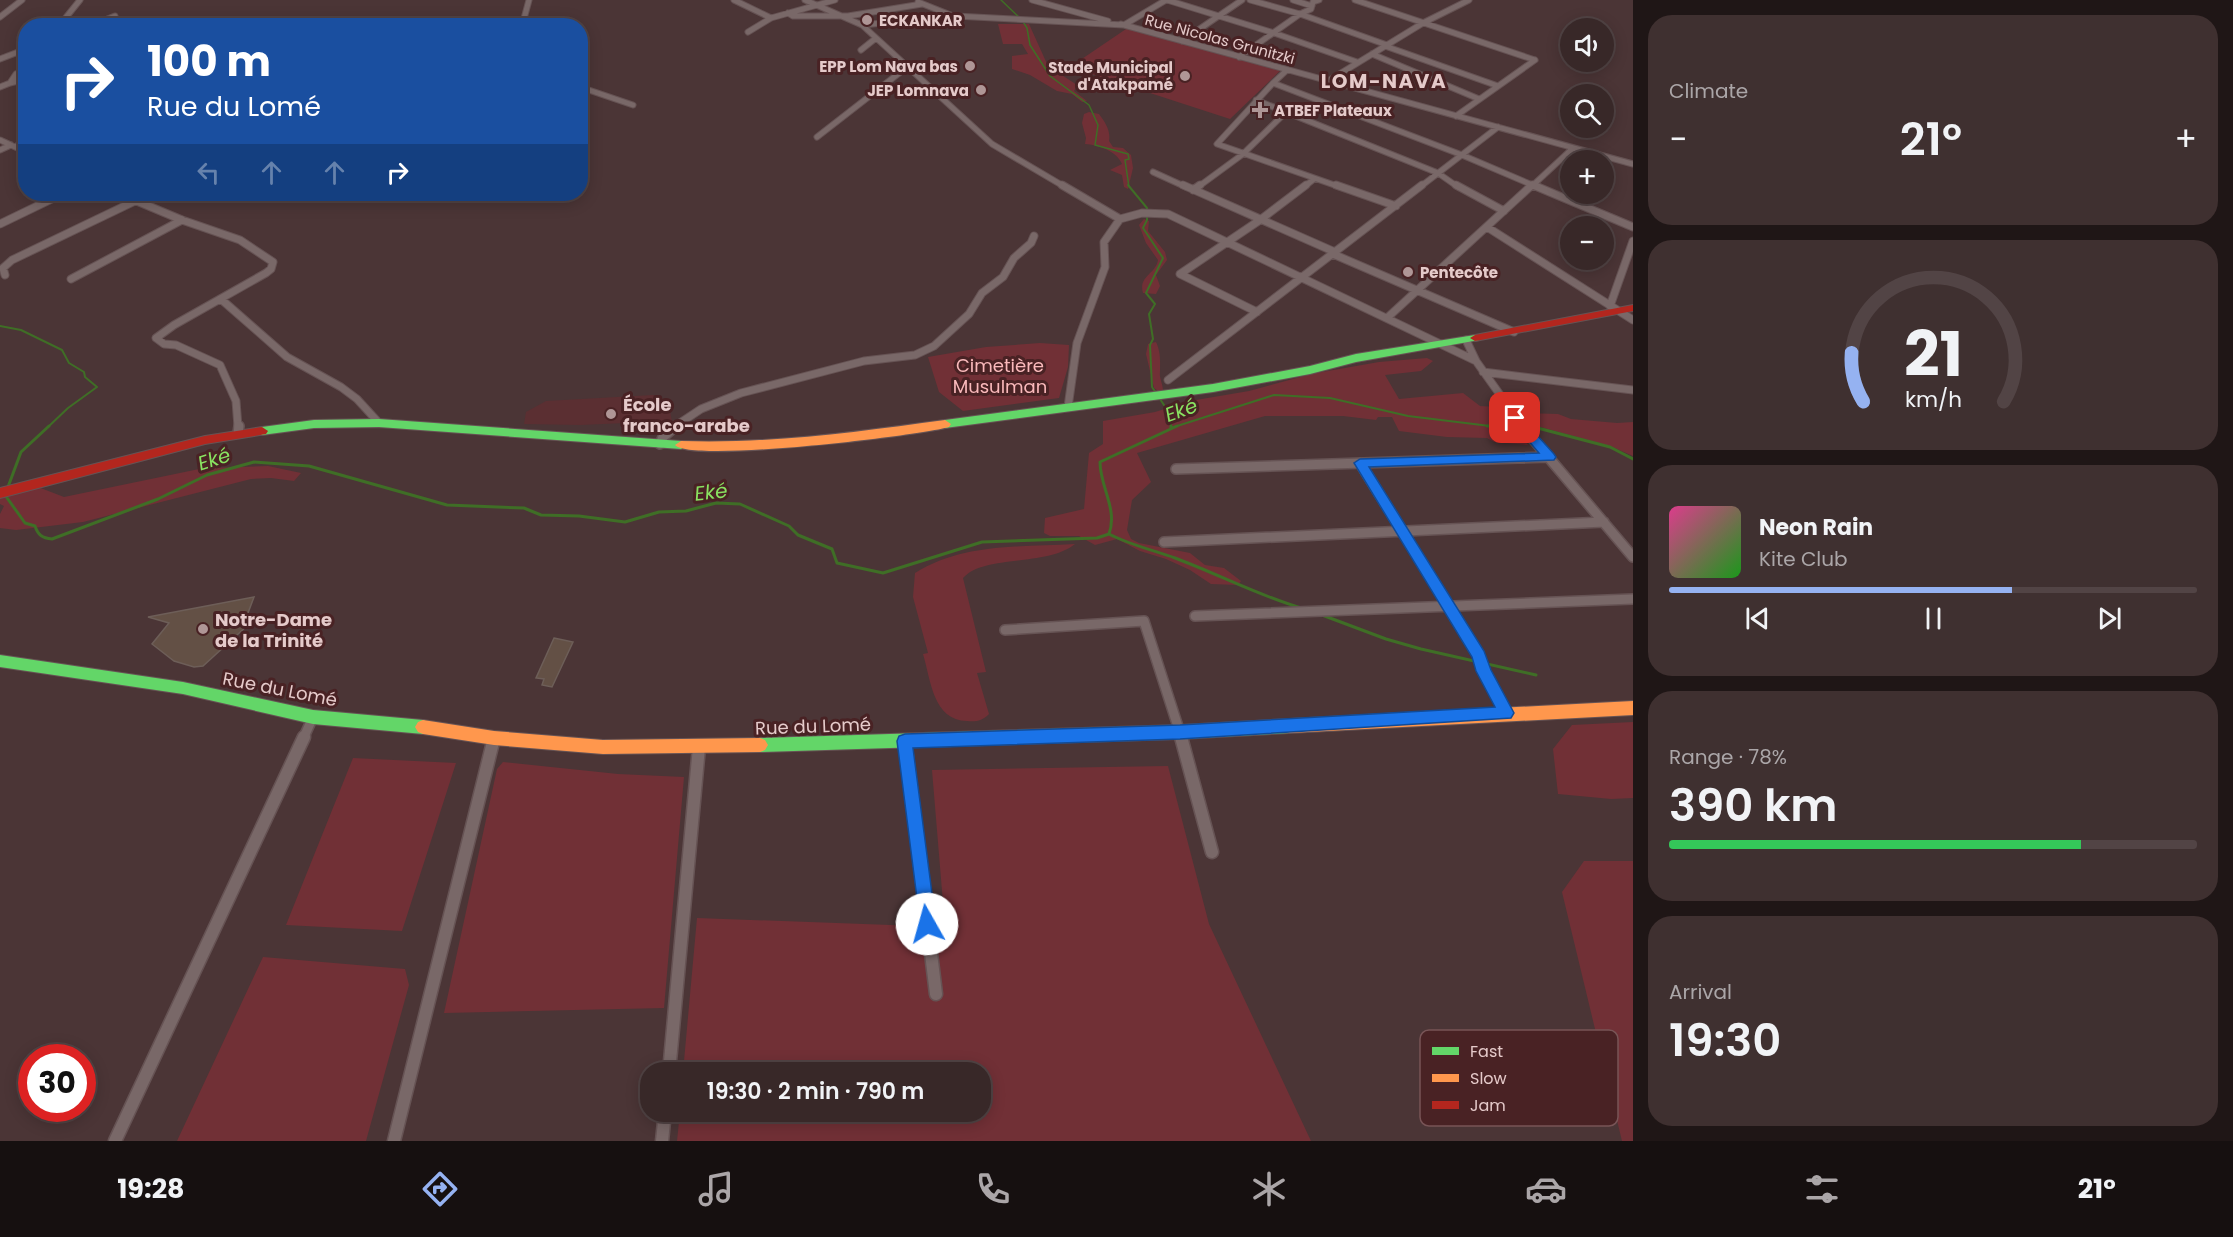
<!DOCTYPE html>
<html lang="en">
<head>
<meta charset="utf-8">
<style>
  body { margin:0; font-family:Poppins,sans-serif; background:#3f3030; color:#f1f3f6; height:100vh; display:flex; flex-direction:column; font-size:22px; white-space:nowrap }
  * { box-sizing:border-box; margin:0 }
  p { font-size:20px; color:#aba6a8 }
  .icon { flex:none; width:33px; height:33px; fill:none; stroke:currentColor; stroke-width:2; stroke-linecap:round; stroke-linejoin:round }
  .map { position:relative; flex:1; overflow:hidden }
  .side { display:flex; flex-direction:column; gap:15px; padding:15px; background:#1f1616; width:600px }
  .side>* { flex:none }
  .guide { position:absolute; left:18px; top:18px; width:570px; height:183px; border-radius:24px; box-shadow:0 3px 15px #0003,0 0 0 2px #524445; background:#1a4fa0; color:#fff; overflow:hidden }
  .buttons { position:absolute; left:1560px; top:18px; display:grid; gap:12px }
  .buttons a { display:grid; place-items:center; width:54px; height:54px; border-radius:50%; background:#382828; box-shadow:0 3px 15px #0003,0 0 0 2px #524445; font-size:30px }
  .speed { position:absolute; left:18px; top:1044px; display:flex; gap:12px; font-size:30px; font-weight:700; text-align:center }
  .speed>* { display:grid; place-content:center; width:78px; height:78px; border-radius:50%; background:#382828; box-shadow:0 3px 15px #0003,0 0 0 2px #524445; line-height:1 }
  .speed .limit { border:9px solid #d22; background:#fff; color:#111 }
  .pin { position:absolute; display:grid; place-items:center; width:51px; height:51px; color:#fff; margin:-26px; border-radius:12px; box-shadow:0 3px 9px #0006 }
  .me { position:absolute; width:66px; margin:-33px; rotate:353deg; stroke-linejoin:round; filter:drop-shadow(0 0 4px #0008) }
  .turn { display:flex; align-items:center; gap:21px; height:126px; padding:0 30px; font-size:27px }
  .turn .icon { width:78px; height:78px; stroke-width:2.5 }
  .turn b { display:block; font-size:42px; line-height:51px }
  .lanes { display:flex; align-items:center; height:57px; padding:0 30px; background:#0003; justify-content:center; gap:30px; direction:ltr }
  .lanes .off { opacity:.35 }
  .big { font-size:45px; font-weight:600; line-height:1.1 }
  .side .tile { flex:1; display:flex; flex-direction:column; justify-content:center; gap:9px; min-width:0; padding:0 21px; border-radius:24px; background:#3f3030 }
  .side .dial { align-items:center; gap:0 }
  .dial svg { height:156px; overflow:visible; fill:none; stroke:#524445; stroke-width:7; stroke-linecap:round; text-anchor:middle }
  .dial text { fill:#f1f3f6; stroke:none }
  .song { display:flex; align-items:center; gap:18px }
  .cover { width:72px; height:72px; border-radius:9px; background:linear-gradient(135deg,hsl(330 70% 55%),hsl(120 70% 35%)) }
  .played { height:6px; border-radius:3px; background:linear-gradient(90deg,#95b2f1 65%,#524445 65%) }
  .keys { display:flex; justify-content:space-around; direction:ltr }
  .heat { display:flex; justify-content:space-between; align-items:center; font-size:33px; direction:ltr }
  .charge { height:9px; border-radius:4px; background:linear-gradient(90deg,#34c759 78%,#524445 0) }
  .trip { position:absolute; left:640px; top:1062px; width:351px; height:60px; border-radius:24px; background:#382828; box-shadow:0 3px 15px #0003,0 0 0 2px #524445; font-weight:600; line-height:60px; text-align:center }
  .menu { display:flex; height:96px; justify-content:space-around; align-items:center; background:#161010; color:#aba6a8 }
  .menu .icon { width:42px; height:42px }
  .menu .selected { color:#95b2f1 }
  .menu b { font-size:27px; color:#f1f3f6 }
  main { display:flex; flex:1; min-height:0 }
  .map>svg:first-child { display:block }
</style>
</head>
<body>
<main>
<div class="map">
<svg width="1633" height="1141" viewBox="0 0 1633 1141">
  <rect width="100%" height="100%" fill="#4b3536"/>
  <path fill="#5b2f32" d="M653 395 668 401 672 421 580 425 524 424 526 412 546 401Z"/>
  <path fill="#713036" d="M998 24H1029L1048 66 1074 83 1077 86 1074 91 1087 101 1082 102 1072 94 1057 91 1030 75 1012 69V56L1028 54 1022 44H1003Z
    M1126 29H1129L1281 70 1230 119 1070 67Z
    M1089 112 1099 114C1105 122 1111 131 1109 141L1113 147 1123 148 1131 155 1133 168 1128 189 1124 187 1122 175 1110 170 1122 164C1117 151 1098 145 1085 144L1086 138 1082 123 1084 114Z
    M1144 219 1149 221 1148 231 1165 252 1167 260 1156 275 1160 286 1156 294 1143 293C1138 276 1156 274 1158 260L1146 243 1139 225Z
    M1156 342C1161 353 1160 360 1160 372 1159 378 1163 384 1163 391H1158L1154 388 1146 354 1148 344Z
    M1040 343 1069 345 1068 367 1059 398 963 411 939 392 928 357 986 347Z
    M1427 358 1433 361 1421 371 1385 375 1399 399 1463 393 1480 406 1497 407 1528 445 1494 442 1487 438 1447 437 1399 431 1392 417H1378L1376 420 1343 416H1265L1137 453 1151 482 1132 500 1127 530 1131 539 1139 543 1190 553 1205 565 1224 568 1241 581 1238 585 1211 584 1190 570 1166 559 1140 551 1117 539 1095 545 1079 536H1050L1044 533 1045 518 1084 509 1089 453 1103 444V421L1155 412 1190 401 1249 391 1311 374 1379 362Z
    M1521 413 1558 414 1571 419 1617 423 1633 422V456L1610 446 1529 424Z
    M268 466 301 473 294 481 271 478 251 479 83 522 16 530 0 528V514L4 506 0 504V498L38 487 64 497 204 468Z
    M1075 544C1047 567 984 554 963 578L986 672 977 673 989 714C982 721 976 722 967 721 933 720 931 681 923 654L928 653 913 597 915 573C963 543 1021 547 1075 544Z
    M1633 722V798L1611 799 1558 794 1553 749 1572 725Z
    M353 758 456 763 402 931 286 925Z
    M503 762 618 774 684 777 664 1008 444 1013 497 769Z
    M1168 766 1209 924 1311 1141H677L680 1112H981V1072H683L697 918 945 927 932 770Z
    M1584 861H1633V1141H1622L1562 892Z
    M263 957 405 969 409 985 366 1141H177Z"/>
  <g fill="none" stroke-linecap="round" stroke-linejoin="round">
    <path stroke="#3f6e26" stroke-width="1.5" d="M1001 0 1022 20 1027 28 1030 45 1050 76 1089 105 1098 125 1095 145 1128 154 1129 159 1125 160 1129 187"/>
    <path stroke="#3f6e26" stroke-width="2" d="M1128 185 1147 208V220L1143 228 1163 258 1146 293 1155 304 1149 314 1153 339 1150 345 1152 387 1170 414 1171 427
      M0 326 21 330 62 350 69 363 84 372 85 377 97 387 68 408 48 427
      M1174 427 1274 395 1330 398 1408 416 1490 426 1528 425 1536 427"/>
    <path stroke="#3f6e26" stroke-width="3" d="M49 426 21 452 5 495 25 523 35 526C38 535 42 538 52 539L158 499 207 475 254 462 309 466 447 505 524 508 541 515 579 516 625 522 659 512 686 511 716 503 740 504 789 526 798 535 832 549 837 563 883 573 982 542 1097 538 1109 534C1118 509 1100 487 1100 462L1177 426
      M1171 426V428
      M1487 426H1503
      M1530 426 1610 447 1633 459
      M1109 534C1130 545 1153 550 1175 558 1218 574 1257 595 1301 608
      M1322 615 1386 639 1421 649 1536 675"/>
  </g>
  <path fill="#635045" stroke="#6d5e58" stroke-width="1.5" d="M254 597 248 613V625L203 666 194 667 174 661 152 644 169 623 148 617Z
    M554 638 573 642 552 687 542 685 544 679 536 678Z"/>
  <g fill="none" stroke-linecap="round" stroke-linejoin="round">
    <g stroke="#665354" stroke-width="7">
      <path id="street-far3" d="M734 0 771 18
        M805 0 862 25 992 144 1065 187
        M1032 0 1108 21
        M1167 0 1274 33 1357 62
        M1250 0 1300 14 1387 45
        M1293 0 1312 6
        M1355 0 1535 60
        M918 2 953 16
        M788 13 793 16H848L922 4
        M0 17 22 0
        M1121 24 1124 25 1166 0
        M862 25 955 16 1124 25 1633 164
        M59 26 80 0
        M90 26 115 16
        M522 26 529 0
        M748 32 771 18 835 0
        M1182 41 1242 0
        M1385 46 1498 86
        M861 50 876 38
        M1372 54 1479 99
        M1239 57 1300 14 1311 9 1313 2 1319 0
        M0 59 26 49
        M1287 70 1273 83 1462 155 1537 187
        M1328 81 1423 23 1469 0
        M10 83 26 79
        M1273 83 1217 144 1340 187
        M0 87 10 83 16 74
        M580 87 633 105
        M1256 100 1438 173 1458 187
        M1456 116 1535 60
        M817 137 907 67
        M0 140 26 152
        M16 147 26 137
        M0 150 11 145
        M1153 172 1186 187
        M1198 187 1243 154 1286 112
        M1304 187 1314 179
        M1420 187 1498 127
        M1531 187 1573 148"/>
    </g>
    <g stroke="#665354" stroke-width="9">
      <path id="street-far2" d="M1062 185 1120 219 1104 242 1105 267 1077 343 1068 407
        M1183 185 1335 252
        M1336 185 1396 206
        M1456 185 1504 211
        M1533 185 1633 227
        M1193 190 1200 185
        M120 194 182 220 240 240 273 262 271 269 266 273 174 325 156 338 164 344 176 345 220 365 236 401 238 427
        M1120 219 1142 213 1168 214 1476 361
        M0 224 62 194
        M1487 227 1633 320
        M1333 254 1514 332
        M5 275 3 268 12 260 135 201
        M71 279 182 220
        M222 300 287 357 341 387 357 399 379 423
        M1610 306 1633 241
        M1257 312 1180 274 1260 220 1306 185
        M1387 318 1532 185
        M1466 340 1476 361 1523 427
        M1483 372 1633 390
        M1168 380 1422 185
        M674 427 701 409 741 393 864 361 915 355 934 346 969 314 982 293 1003 277 1014 258 1031 243 1034 236"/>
    </g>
    <g stroke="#665354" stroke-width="12">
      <path id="street-far1" d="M1522 426 1633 557
        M238 433 239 426
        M660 444 663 437 676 426
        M1360 463 1479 655 1483 671 1506 713
        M1176 469 1549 457
        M1164 542 1604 522
        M1195 616 1633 599
        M1005 630 1144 621 1182 739
        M303 739 313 717"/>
    </g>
    <g stroke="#665354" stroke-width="15">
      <path id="street" d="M1181 737 1212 852
        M905 741 936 994
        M669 1072 699 747
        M115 1141 304 737
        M394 1141 494 738
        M662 1141 665 1112"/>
    </g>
    <g stroke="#665354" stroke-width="2">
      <path id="fast" d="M1475 335 1479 336V340L1356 362 1310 374 1213 392 945 428 939 424 945 420 1213 384 1310 366 1356 354Z
        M379 419 681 441 687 445 681 449 379 427 314 428 262 435 256 431 262 427 314 420Z
        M0 655 183 682 313 710 423 720 428 722 431 727 428 732 423 734 313 724 183 694 0 667Z
        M1289 719 1294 721 1297 726 1294 731 1289 733 1180 739 760 752 755 750 752 745 755 740 760 738 1180 725Z"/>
    </g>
    <g stroke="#665354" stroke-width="2">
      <path id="slow" d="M945 420 951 424 949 427C917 436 691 463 675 445L681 441C770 444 857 432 945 420Z
        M1633 701V715L1289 733 1284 731 1281 726 1284 721 1289 719Z
        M423 720 494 731 603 740 760 738 765 740 768 745 765 750 760 752 603 754 494 745 423 734 418 732 415 727 418 722Z"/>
    </g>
    <g stroke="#665354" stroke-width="2">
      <path id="jam" d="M1633 305V311L1475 341 1470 338 1475 335Z
        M262 427 268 431 266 434 205 444 0 498V488L205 436Z"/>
    </g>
    <use href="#street-far3" stroke="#796868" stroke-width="5"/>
    <use href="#street-far2" stroke="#796868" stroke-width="7"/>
    <use href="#street-far1" stroke="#796868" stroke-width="9"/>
    <use href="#street" stroke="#796868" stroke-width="12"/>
    <use href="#fast" fill="#63d668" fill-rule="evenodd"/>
    <use href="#slow" fill="#ff974d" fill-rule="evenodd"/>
    <use href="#jam" fill="#b3261e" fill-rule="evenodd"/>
  </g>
  <path fill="#1a73e8" stroke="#114b97" stroke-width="1.5" d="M1515 414 1519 415 1554 454 1556 457 1554 460 1369 467 1484 651 1491 670 1514 713 1511 718 1180 739 913 748 936 924 933 930 927 932 921 930 897 741 899 736 905 734 1180 725 1495 707 1476 671 1472 657 1354 463 1360 459 1539 453 1509 418Z"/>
  <g fill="#af9696" stroke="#492224" stroke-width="2">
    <circle cx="867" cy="20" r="6"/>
    <circle cx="970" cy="66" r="6"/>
    <circle cx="1185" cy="76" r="6"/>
    <circle cx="981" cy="90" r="6"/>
    <path d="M1257 101h6v6h6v6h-6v6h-6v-6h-6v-6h6z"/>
    <circle cx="1408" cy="272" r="6"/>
    <circle cx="611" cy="414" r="6"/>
    <circle cx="203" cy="629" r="6"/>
  </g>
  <g text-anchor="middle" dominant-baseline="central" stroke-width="6" stroke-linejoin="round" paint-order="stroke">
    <g font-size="15" font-weight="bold" fill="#e5caca" stroke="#492224" text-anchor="start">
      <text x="879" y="20">ECKANKAR</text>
      <text x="958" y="66" text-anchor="end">EPP Lom Nava bas</text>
      <text x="1173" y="67" text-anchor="end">Stade Municipal<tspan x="1173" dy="17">d'Atakpamé</tspan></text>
      <text x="969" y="90" text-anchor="end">JEP Lomnava</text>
      <text x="1274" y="110">ATBEF Plateaux</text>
      <text x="1420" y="272">Pentecôte</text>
    </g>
    <g font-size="15" fill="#e5caca" stroke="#492224">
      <text transform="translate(1220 39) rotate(15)">Rue Nicolas Grunitzki</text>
    </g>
    <g font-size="18" fill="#fab9bb" stroke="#492224">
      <text x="1000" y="365">Cimetière<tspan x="1000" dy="21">Musulman</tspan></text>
    </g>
    <g font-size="18" font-weight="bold" fill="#e5caca" stroke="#492224" text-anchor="start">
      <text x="623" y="404">École<tspan x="623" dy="21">franco-arabe</tspan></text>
      <text x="215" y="619">Notre-Dame<tspan x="215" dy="21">de la Trinité</tspan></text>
    </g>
    <g font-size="18" fill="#e5caca" stroke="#492224">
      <text transform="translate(280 689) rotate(11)">Rue du Lomé</text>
      <text transform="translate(813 726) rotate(-2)">Rue du Lomé</text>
    </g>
    <g font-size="20" font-weight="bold" letter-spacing="1.5" fill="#e5caca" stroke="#492224">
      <text x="1384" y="81">LOM-NAVA</text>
    </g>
    <g font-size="20" font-style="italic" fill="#89e261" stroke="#492224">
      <text transform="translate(1181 410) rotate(-20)">Eké</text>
      <text transform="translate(214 459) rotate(-18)">Eké</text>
      <text transform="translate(711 492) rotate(-6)">Eké</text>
    </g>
  </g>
  <rect x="1420" y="1030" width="198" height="96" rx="9" fill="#492224" stroke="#785456" stroke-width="1.5"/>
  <rect x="1432" y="1047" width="27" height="8" fill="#63d668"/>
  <rect x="1432" y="1074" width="27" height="8" fill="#ff974d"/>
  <rect x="1432" y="1101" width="27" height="8" fill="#b3261e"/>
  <g font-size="16" fill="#e5caca">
    <text x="1470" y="1057">Fast</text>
    <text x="1470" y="1084">Slow</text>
    <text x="1470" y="1111">Jam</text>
  </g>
</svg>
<div class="buttons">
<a><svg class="icon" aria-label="sound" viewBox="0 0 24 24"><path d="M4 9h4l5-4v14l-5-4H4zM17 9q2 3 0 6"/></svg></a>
<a><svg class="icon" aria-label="search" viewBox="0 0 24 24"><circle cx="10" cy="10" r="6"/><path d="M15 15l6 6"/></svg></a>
<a>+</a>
<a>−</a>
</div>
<div class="speed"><div class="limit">30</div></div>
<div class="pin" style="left:1515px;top:418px;background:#d93025"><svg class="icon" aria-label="arrive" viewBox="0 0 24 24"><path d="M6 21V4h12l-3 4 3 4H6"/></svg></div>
<svg class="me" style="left:927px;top:924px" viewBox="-20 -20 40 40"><circle r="19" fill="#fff"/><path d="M0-13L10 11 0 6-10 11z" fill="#1a73e8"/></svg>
<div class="trip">19:30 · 2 min · 790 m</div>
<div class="guide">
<div class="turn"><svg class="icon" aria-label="right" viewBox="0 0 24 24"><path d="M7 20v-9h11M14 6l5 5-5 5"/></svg><div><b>100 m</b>Rue du Lomé</div></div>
<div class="lanes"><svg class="icon off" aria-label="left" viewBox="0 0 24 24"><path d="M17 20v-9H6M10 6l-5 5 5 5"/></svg><svg class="icon off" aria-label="ahead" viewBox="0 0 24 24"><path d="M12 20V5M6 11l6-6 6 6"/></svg><svg class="icon off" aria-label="ahead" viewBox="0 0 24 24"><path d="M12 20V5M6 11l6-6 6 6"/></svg><svg class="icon" aria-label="right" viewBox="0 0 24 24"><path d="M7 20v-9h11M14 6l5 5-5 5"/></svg></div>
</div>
</div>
<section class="side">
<div class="tile"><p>Climate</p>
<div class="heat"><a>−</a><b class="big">21°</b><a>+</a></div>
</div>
<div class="tile dial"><svg viewBox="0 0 100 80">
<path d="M14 69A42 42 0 1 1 86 69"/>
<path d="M14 69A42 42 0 0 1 8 44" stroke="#95b2f1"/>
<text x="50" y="56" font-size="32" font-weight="700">21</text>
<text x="50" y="72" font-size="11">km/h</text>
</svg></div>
<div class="tile">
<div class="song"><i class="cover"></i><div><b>Neon Rain</b><p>Kite Club</p></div></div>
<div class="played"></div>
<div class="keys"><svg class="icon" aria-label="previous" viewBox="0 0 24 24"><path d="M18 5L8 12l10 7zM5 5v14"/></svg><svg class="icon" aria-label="pause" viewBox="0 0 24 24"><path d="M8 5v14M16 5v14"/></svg><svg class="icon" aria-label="next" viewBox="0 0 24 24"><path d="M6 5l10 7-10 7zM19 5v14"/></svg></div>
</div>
<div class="tile"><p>Range · 78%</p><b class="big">390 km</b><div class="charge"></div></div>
<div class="tile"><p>Arrival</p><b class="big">19:30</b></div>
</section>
</main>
<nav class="menu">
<b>19:28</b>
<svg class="icon selected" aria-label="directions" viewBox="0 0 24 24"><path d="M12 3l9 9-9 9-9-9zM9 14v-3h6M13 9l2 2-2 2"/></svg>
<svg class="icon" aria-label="music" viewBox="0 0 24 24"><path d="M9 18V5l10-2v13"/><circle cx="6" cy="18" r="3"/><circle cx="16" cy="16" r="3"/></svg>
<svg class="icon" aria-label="phone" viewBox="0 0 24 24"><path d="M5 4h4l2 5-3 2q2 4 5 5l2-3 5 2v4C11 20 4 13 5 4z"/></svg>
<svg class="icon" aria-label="climate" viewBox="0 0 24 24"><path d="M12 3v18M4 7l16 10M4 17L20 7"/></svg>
<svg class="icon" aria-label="car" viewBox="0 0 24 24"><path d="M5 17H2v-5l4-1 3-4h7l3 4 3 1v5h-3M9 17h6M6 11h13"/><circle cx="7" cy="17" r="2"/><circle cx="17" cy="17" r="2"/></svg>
<svg class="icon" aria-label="filters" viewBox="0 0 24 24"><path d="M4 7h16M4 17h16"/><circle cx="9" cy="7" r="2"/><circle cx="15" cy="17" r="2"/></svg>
<b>21°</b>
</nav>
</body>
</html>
